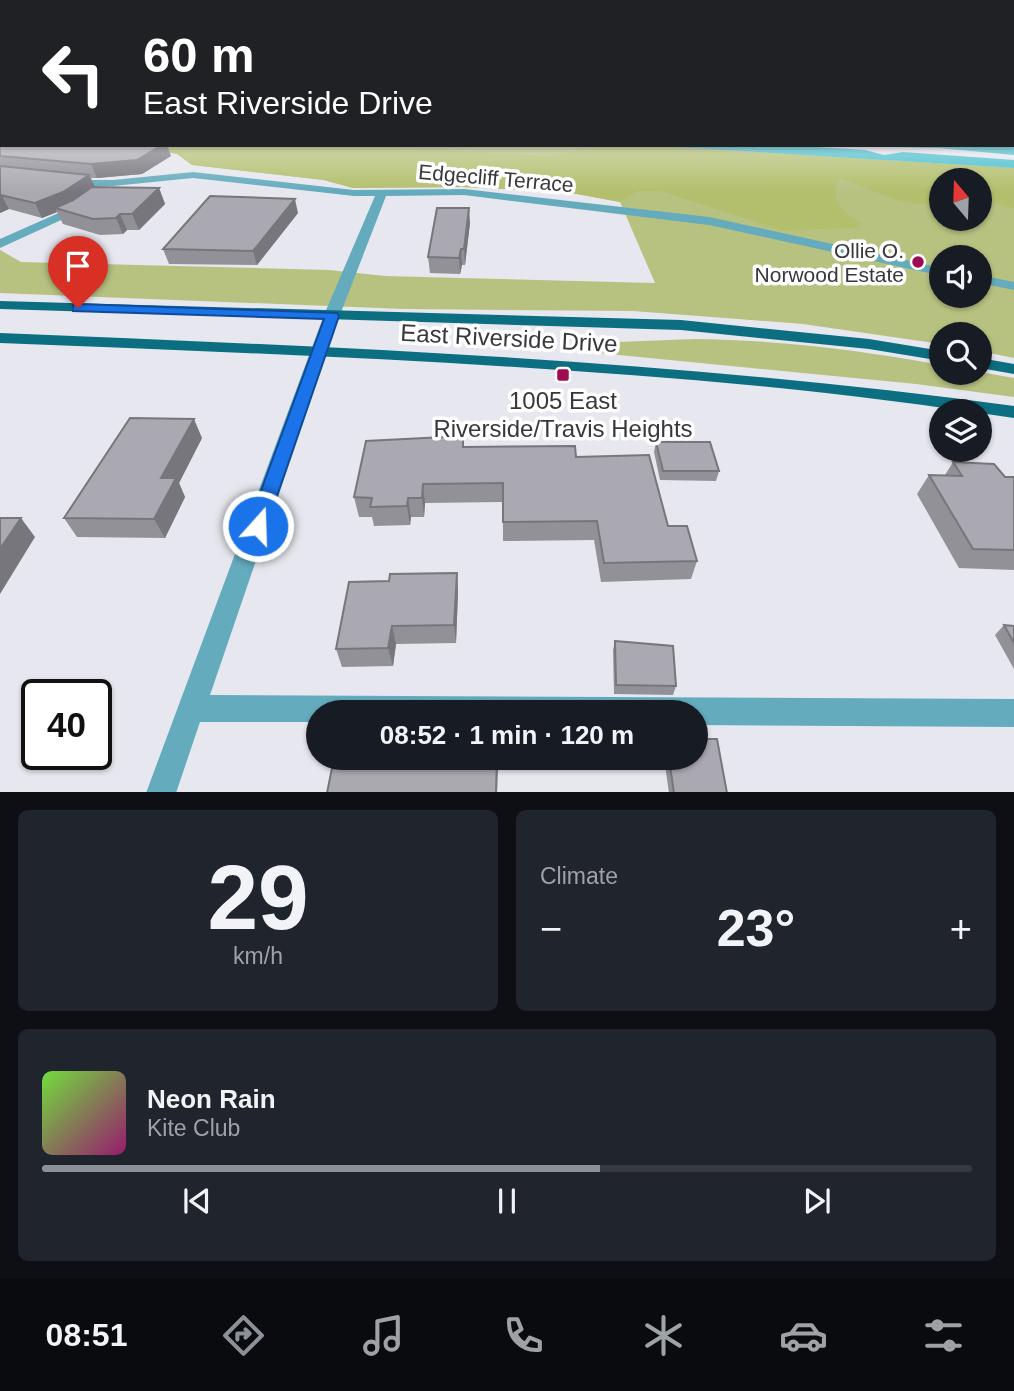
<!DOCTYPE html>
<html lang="en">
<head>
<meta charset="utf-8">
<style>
  body { margin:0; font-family:Helvetica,sans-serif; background:#20242c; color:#f1f3f6; height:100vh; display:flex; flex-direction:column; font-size:26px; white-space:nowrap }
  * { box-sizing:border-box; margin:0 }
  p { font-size:23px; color:#9ea1a6 }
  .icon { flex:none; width:38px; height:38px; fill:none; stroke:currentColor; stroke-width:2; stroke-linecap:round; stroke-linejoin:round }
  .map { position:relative; height:792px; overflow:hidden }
  .drawer { display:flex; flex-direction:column; gap:18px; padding:18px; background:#0d0f14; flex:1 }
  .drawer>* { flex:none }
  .banner { position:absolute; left:0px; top:0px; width:1015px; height:147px; box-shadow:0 2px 5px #0004; background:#202124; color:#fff; overflow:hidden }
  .needle { width:46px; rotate:341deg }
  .fabs { position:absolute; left:929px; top:168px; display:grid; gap:14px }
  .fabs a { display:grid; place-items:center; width:63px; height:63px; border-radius:50%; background:#171b24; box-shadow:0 2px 5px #0004; font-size:35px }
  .speed { position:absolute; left:21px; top:679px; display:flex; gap:14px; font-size:35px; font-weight:700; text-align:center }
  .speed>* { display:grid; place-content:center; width:91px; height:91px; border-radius:50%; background:#171b24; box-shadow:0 2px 5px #0004; line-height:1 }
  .speed .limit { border:4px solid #111; border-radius:10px; background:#fff; color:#111 }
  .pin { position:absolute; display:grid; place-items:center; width:60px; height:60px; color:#fff; margin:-72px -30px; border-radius:50% 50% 50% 0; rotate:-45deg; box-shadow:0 0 7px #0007 }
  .pin .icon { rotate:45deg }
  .me { position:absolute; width:77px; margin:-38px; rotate:20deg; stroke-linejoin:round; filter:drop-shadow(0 0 5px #0008) }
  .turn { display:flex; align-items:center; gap:24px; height:147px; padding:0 28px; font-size:32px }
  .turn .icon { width:91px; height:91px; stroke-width:2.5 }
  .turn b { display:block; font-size:49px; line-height:60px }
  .big { font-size:52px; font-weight:800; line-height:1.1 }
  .drawer .tile { flex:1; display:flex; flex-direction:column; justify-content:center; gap:10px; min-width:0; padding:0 24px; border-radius:10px; background:#20242c }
  .drawer .dial { align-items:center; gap:0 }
  .dial b { font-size:91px; line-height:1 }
  .song { display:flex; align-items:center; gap:21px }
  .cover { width:84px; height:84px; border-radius:10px; background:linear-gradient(135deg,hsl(100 70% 55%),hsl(320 70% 35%)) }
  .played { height:7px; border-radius:4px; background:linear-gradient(90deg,#8c9099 60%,#363941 60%) }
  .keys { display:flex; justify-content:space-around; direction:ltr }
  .heat { display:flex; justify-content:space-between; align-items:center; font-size:38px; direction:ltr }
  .drawer .tiles { flex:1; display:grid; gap:18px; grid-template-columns:1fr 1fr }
  .tile:last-child { grid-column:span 2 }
  .trip { position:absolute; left:306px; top:700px; width:402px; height:70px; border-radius:35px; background:#171b24; box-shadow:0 2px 5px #0004; font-weight:800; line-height:70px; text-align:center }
  .menu { display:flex; height:112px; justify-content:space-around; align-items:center; background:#090b0e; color:#9ea1a6 }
  .menu .icon { width:49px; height:49px }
  .menu .current { color:#8c9099 }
  .menu b { font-size:32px; color:#f1f3f6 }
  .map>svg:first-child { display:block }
</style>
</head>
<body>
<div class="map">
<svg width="1014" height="793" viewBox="0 0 1014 793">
  <rect width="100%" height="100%" fill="#e7e7ef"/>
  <path fill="#b7c180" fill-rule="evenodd" d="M130 145H642L1014 168V358L980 351V334H942L941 344 803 324 633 311 404 309 0 293V250L21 262 329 270 385 276 655 283 620 202 566 192 462 187 353 188 324 180 192 165 177 154ZM942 180H980V219H942ZM942 257H980V296H942Z
    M694 339C778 340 859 350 941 365L942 373 980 372 1014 378V397L916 384 568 350V344Z"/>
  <path fill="#b3bf6c" d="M130 145H359L548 156 605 145H642L1014 168V208L980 199V180H942L941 202C902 211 874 187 839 179 827 200 845 213 861 223L858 228 782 230 661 191H637L620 202 566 192 462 187 353 188 324 180 192 165 177 154Z"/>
  <path fill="#44bfcc" d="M1014 81V168L642 145H1013Z"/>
  <path fill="#e7e7ef" d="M785 145 939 148 1014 155V160L903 152 884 155 865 150Z"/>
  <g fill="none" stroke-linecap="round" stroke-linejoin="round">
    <path fill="#44bfcc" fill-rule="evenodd" d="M0 102H2V106H0Z"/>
    <path fill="#64abbd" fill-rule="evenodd" d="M193 172 354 190 464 189 709 217 942 268V276L709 225 464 195 386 196 340 315 210 695 1014 699V727L696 725V712H318V722H200L176 793H146L324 315 375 196H354L193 178 113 186H69L64 183 69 180H113Z
      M79 204 85 208 83 210 0 248V239Z
      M980 275 1014 282V290L980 283Z"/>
    <path fill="#0c6e81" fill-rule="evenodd" d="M1013 115H1014V121H1013Z
      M0 301 681 320 869 339 942 351V361L869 349 681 330 0 309Z
      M0 333C340 347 677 360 1014 406V418C932 406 845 394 759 386 507 362 253 353 0 343Z
      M980 358 1014 364V374L980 368Z"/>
    <path fill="#145665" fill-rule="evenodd" d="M1013 95H1014V101H1013Z"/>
  </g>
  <path fill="#929198" d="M0 132 171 156 142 174 97 178H91L95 187 159 188 165 204 139 230H127L123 234 100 235 63 224 57 212 42 218 9 209 0 213Z
    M298 213 257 265 169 264 163 249Z
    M470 223 465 265H462L460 274 430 273 428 257Z
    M202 438 179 483 185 497 165 538 77 537 64 518Z
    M656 442 719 471 716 481 660 480 654 452Z
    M464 447 576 457 668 526 697 561 691 579 601 582 594 540 503 541V502L425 503 424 517H411L410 525 374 526 372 517H359L354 497Z
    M953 462 1005 477H1014V570L959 568 917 494 929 475H945Z
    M457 573 458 592 456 643 396 644 393 666 342 667 336 649 389 581Z
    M1004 625 1014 626V669L995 635Z
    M615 641 676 686 673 695 614 694 613 650Z
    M664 758H696L727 793H669Z"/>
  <path fill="#77767c" d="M162 145H167L171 156 142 174 97 178 91 164Z
    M89 175 96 189 70 207 55 208 57 212 42 218 35 203Z
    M159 188 165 204 139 230 132 214Z
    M1 194 9 209 0 213V195Z
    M295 199 298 213 257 265 253 251Z
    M469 208 470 223 465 265 464 249Z
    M120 214 127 230 123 234 116 218Z
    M461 249 462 265 460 274 459 258Z
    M194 419 202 438 179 483 185 497 165 538 154 519 161 478Z
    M423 484 425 503 424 517 422 498Z
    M408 498 411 517 410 525 407 506Z
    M21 518 35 537 0 594V549Z
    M457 573 458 592 456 643 454 625Z
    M392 626 396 644 393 666 388 648Z
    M497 758H498L497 793H496Z"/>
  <path fill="#aaa9b1" stroke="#77767c" stroke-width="2" d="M0 132H2V145H162L137 160 91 164 0 156Z
    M0 166 89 175 63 192 35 203 0 195Z
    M92 187 159 188 132 214H120L116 218 93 219 55 208 73 200Z
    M210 196 295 199 253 251 163 249Z
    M437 208H469L464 249H461L459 258 428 257Z
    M130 418 194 419 161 478H176L154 519 64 518Z
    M463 436V447L575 446 576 457 649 455 668 526H687L697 561 604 563 597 521 503 522V483L423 484 422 498H408L407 506 370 507 372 498 354 497 366 441Z
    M656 442H710L719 471H663Z
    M953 462 994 464 1005 477H1014V550L973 549 929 475 962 476Z
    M0 518H21L0 549Z
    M457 573 454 625 392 626 388 648 336 649 349 582 389 581 390 574Z
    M1004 625 1014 626V643Z
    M615 641 673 646 676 686 616 685Z
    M696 739H717L727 793H674L669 758H696Z
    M334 758H497L496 793H327Z"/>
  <linearGradient id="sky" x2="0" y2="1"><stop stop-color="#66b8dd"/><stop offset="0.42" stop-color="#f4f4f8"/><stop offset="1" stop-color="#f4f4f8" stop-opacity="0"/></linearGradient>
  <rect width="1014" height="192" fill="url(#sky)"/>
  <path fill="#1a73e8" stroke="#114b97" stroke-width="2" d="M78 304 337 313 339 316 265 531 258 533 251 531 248 526 324 319 73 311V305Z"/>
  <g fill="#9f0a52" stroke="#fff" stroke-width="2.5">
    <circle cx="918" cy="262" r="7"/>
    <rect x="556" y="368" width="14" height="14" rx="3.5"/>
  </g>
  <g text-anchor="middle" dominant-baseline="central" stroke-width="7" stroke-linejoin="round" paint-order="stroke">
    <g font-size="21" fill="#38383c" stroke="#fff">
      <text transform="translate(496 178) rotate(5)">Edgecliff Terrace</text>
    </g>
    <g font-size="21" fill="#38383c" stroke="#fff" text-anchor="end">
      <text x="904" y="250">Ollie O.<tspan x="904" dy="24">Norwood Estate</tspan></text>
    </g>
    <g font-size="24" fill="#38383c" stroke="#fff">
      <text transform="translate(509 338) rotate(3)">East Riverside Drive</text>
    </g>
    <g font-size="24" fill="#38383c" stroke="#fff">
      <text x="563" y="400">1005 East<tspan x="563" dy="28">Riverside/Travis Heights</tspan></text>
    </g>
  </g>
</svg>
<div class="fabs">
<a><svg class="needle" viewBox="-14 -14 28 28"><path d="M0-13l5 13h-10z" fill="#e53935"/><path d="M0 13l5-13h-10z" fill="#9ea1a6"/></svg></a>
<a><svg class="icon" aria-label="sound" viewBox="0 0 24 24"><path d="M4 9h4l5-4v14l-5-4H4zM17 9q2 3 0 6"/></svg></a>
<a><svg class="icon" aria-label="search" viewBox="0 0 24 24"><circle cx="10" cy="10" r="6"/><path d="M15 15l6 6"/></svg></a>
<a><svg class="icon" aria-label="layers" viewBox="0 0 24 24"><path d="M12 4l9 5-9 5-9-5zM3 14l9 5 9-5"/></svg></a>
</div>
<div class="speed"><div class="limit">40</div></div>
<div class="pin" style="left:78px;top:308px;background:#d93025"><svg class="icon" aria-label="arrive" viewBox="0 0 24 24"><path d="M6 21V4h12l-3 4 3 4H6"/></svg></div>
<svg class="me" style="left:258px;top:526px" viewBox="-20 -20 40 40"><circle r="17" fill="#1a73e8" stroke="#fff" stroke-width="3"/><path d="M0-11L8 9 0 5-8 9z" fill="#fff"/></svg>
<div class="trip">08:52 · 1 min · 120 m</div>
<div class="banner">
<div class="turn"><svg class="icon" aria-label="left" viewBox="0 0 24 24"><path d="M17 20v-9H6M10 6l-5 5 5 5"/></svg><div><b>60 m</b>East Riverside Drive</div></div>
</div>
</div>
<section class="drawer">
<div class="tiles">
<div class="tile dial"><b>29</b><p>km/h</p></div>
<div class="tile"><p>Climate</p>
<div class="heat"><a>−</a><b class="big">23°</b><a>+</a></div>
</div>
<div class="tile">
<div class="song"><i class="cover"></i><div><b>Neon Rain</b><p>Kite Club</p></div></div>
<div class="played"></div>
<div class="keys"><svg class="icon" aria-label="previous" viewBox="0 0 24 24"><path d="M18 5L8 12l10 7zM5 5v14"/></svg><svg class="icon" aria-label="pause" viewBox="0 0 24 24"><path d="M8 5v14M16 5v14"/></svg><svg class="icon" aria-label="next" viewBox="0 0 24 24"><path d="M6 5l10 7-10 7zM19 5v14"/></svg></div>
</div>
</div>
</section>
<nav class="menu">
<b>08:51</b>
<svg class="icon current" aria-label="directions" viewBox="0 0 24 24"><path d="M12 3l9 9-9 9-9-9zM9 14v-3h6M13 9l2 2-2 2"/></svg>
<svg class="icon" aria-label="music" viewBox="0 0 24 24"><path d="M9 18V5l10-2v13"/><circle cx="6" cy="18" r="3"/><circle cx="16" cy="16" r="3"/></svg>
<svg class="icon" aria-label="phone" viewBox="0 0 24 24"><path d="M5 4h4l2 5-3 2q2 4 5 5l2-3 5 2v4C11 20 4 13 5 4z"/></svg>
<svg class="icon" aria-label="climate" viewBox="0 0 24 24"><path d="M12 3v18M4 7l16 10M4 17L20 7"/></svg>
<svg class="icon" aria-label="car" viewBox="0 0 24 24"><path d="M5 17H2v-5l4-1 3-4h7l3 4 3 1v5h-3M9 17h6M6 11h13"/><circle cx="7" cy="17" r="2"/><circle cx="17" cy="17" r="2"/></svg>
<svg class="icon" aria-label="filters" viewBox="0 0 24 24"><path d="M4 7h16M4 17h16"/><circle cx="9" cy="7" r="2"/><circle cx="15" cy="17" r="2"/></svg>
</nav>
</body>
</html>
